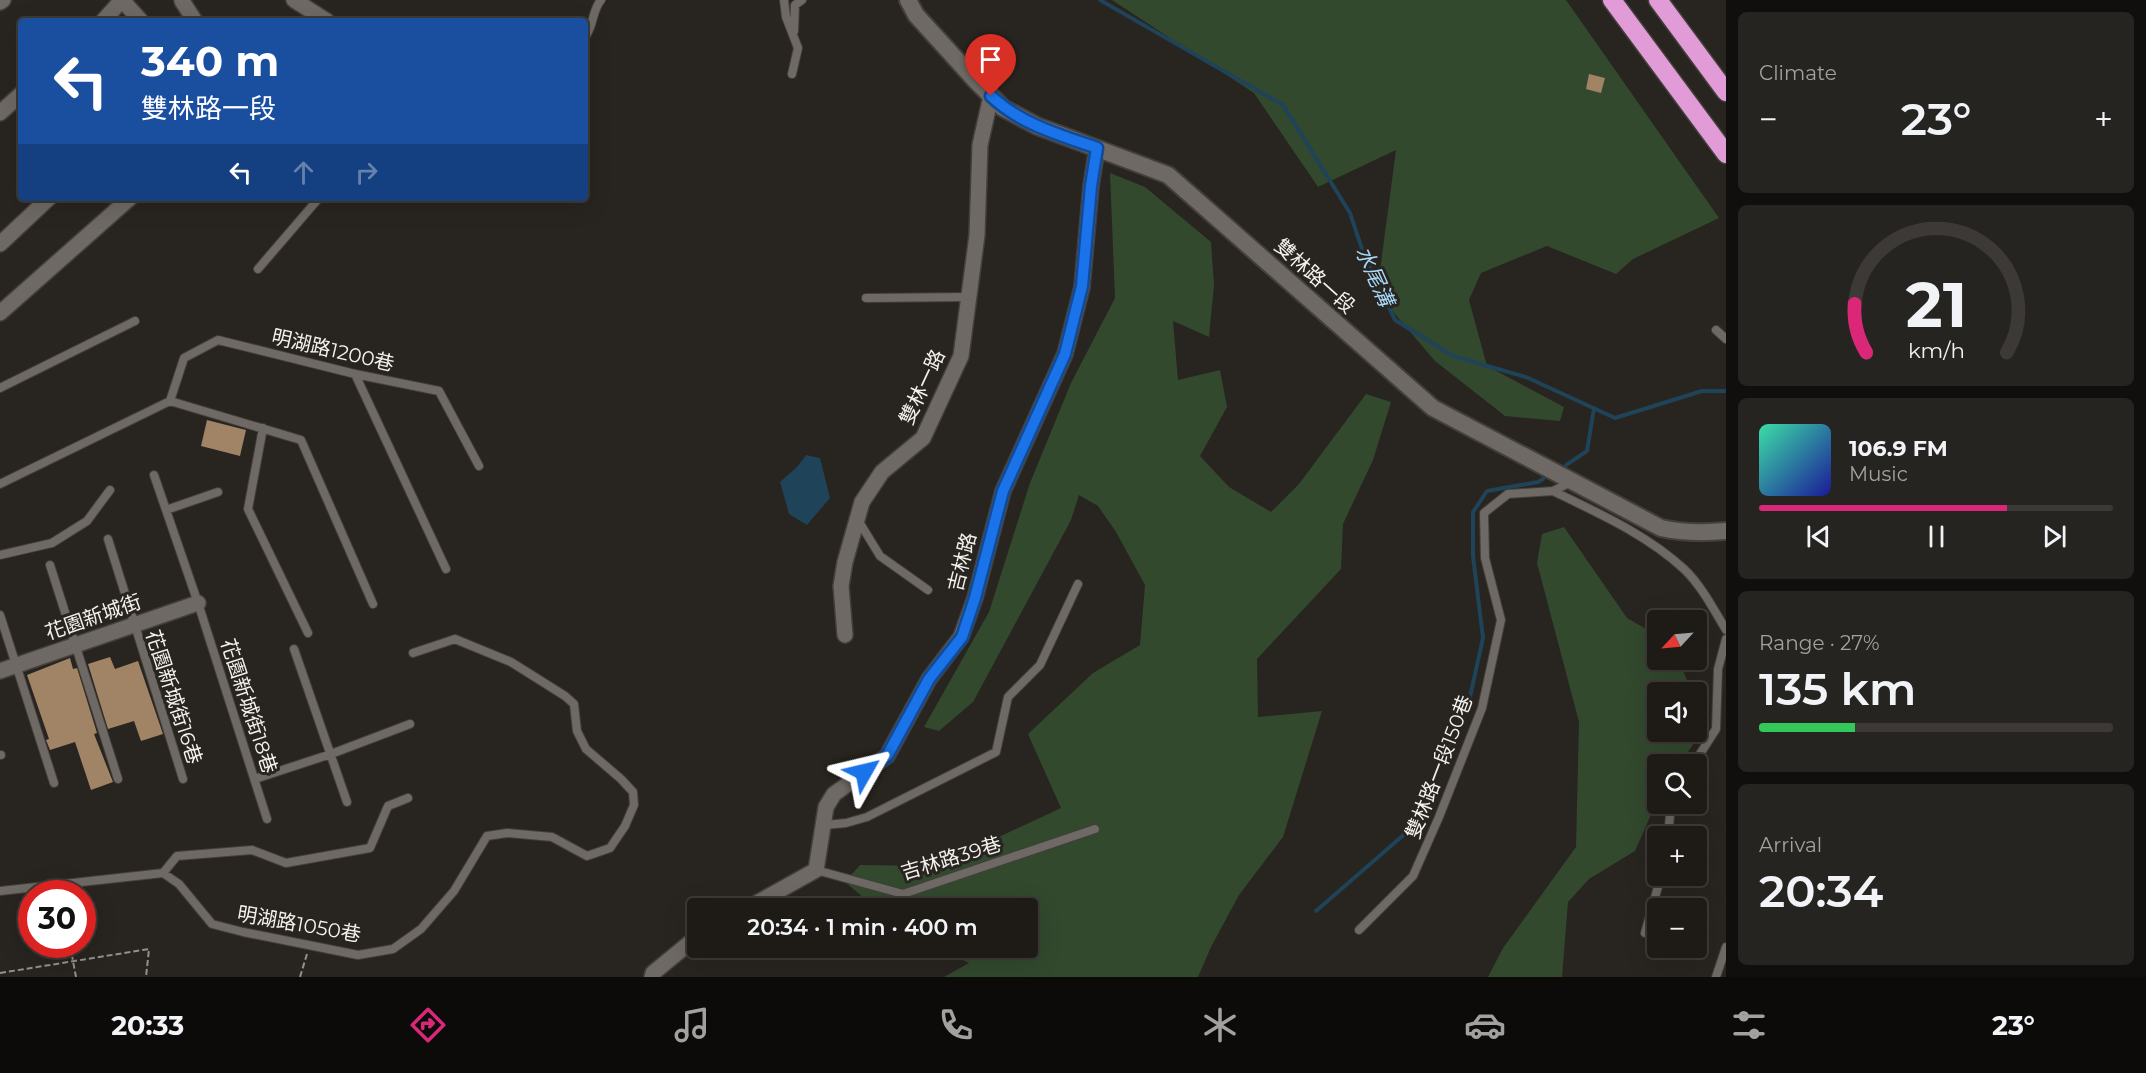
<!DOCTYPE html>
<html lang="en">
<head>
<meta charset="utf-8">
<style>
  body { margin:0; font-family:Montserrat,"Noto Sans TC",sans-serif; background:#262420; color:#f1f3f6; height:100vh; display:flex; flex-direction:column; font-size:22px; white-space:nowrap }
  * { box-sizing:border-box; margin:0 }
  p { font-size:20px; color:#a1a1a1 }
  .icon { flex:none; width:33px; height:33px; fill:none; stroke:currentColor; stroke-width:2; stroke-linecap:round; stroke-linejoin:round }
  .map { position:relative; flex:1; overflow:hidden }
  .sheet { display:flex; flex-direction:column; gap:12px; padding:12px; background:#100f0d; width:420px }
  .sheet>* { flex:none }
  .top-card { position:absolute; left:18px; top:18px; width:570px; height:183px; border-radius:6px; box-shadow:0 6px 24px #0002,0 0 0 2px #3c3936; background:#1a4fa0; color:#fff; overflow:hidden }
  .needle { width:39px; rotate:244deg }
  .tools { position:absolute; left:1647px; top:610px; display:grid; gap:12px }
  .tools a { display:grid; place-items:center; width:60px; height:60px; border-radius:6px; background:#1e1b17; box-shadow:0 6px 24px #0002,0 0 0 2px #3c3936; font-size:30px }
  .speed { position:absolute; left:18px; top:880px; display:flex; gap:12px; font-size:30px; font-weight:700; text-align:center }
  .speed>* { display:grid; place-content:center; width:78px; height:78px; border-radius:50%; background:#1e1b17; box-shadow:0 6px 24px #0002,0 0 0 2px #3c3936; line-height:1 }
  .speed .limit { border:9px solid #d22; background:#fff; color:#111 }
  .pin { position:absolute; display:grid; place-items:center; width:51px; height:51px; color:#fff; margin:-62px -26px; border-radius:50% 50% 50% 0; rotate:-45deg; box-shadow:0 0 6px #0007 }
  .pin .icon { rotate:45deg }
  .me { position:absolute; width:66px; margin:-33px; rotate:53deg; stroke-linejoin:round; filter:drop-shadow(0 0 4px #0008) }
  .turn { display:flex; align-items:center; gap:21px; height:126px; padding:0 24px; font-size:27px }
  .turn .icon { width:78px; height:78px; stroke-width:2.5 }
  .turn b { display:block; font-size:42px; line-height:51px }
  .lanes { display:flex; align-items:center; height:57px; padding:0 24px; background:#0003; justify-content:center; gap:30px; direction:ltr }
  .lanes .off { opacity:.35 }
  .big { font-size:45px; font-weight:600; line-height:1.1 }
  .sheet .widget { flex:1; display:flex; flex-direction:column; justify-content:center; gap:9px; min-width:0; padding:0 21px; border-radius:9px; background:#262420 }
  .sheet .dial { align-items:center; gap:0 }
  .dial svg { height:156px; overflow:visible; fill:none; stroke:#3c3936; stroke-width:7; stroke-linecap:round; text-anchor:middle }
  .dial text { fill:#f1f3f6; stroke:none }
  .song { display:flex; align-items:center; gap:18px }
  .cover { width:72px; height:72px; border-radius:9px; background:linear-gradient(135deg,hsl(160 70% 55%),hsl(240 70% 35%)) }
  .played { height:6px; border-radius:3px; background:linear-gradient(90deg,#db2777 70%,#3c3936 70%) }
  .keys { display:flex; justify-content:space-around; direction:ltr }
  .heat { display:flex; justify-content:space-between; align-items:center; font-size:33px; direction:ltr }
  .charge { height:9px; border-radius:4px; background:linear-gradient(90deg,#34c759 27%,#3c3936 0) }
  .trip { position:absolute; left:687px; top:898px; width:351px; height:60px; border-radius:6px; background:#1e1b17; box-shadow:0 6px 24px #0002,0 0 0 2px #3c3936; font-weight:600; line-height:60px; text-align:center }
  .menu { display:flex; height:96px; justify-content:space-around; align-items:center; background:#0c0b09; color:#a1a1a1 }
  .menu .icon { width:42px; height:42px }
  .menu .selected { color:#db2777 }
  .menu b { font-size:27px; color:#f1f3f6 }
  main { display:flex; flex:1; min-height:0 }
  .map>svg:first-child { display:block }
</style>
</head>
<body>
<main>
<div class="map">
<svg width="1726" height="977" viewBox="0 0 1726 977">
  <rect width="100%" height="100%" fill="#28241f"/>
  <path fill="#32492e" d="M1112 0H1566L1719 218 1633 259 1616 274 1547 246 1481 273 1469 300 1487 366 1564 407 1560 421 1505 416 1435 361 1377 293 1396 150 1318 187 1254 93Z
    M1110 173 1145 187 1211 242 1214 285 1209 337 1173 321 1178 380 1220 370 1227 407 1200 456 1229 487 1271 512 1299 484 1366 394 1391 402 1373 460 1343 524 1341 569 1257 659 1258 717 1322 711 1283 837 1239 895 1211 947 1198 977H944L969 963 938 948H1028V909H877L845 882 860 865 936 866 1061 808 1028 734 1093 673 1140 645 1145 585 1116 532 1098 506 1079 495 1071 520 973 702 939 731 924 727 989 612 1030 483 1071 383 1115 298Z
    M1564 527 1627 618 1657 635 1658 660H1679L1692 693H1658V732H1696L1697 705 1705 727 1679 765H1658L1657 801 1635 851 1589 879 1568 902 1562 977H1488L1503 948 1576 847 1579 722 1537 563 1542 534Z"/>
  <path fill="#1f4359" d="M806 455 820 458 830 498 807 525 789 514 780 482 797 467Z"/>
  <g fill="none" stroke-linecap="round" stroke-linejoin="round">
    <path stroke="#1f4359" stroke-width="4" d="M1100 0 1283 105 1350 213 1364 255 1395 320 1453 356 1526 377 1615 418 1702 391H1726
      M1566 465 1587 451 1594 408
      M1316 911 1407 832 1468 706 1483 638 1473 556V512L1487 491 1538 482 1543 479"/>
  </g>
  <path fill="#a08465" d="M1589 74 1605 78 1601 93 1586 89Z
    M207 420 246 430 240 456 201 446Z
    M110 657 115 669 138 661 163 734 141 741 134 721 108 729 88 664Z
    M70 658 73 669 77 668 97 733 94 734 113 782 91 790 75 742 50 750 46 740 49 739 27 675Z"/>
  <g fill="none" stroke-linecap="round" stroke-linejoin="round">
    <g stroke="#433f3b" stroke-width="10">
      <path id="service" d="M784 0 786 17 798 48 792 74
        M794 31 795 5 802 0
        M585 37C594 26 592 10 601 0
        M258 269 319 198
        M866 298 969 297
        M1716 330 1726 339
        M355 374 446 569
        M0 388 135 321
        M170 401 301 440 373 604
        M263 428 248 509 308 633
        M154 475 198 603 267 819
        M0 484 170 401 184 358 218 340 355 374 439 391 479 466
        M1553 491C1598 513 1646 534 1684 569 1701 585 1714 610 1726 630
        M166 510 218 492
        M858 520 880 556 928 590
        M108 539 183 779
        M0 555 52 543 87 521 110 490
        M50 565 118 779
        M0 615 54 783
        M294 649 347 802
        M0 755H1
        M1693 765 1716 729 1718 669 1726 639
        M255 779 331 754 410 724
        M825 825 846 823 867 817 996 752 1008 697 1040 665 1078 584
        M1668 837 1671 804
        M816 870 903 894 1095 829
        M163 873 177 856 252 850 286 863 370 848 388 806 408 798
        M0 891 163 873 179 884 212 924 243 932 358 955 393 949 421 929 454 891 487 836 507 833 552 837 587 856 610 848 625 826 634 805 633 792 621 779 586 749 577 731 574 704 565 696 511 662 455 639 413 653
        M1359 930 1413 876 1439 817 1482 708 1501 620 1485 558 1484 513 1508 494 1553 491 1571 482
        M1645 933 1661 876
        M1716 977 1726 947"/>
    </g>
    <g stroke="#433f3b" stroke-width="18">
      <path id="minor" d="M122 0 141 21
        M294 0 327 21
        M182 1 195 21
        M0 2 3 0
        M103 21 122 0
        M0 113 21 94
        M0 244 49 198
        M0 313 130 198
        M845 635 841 586 845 562 862 502 882 472 923 438 961 356 977 235 980 145 991 96
        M0 671 198 603
        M746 909 816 870 826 807 834 794 887 756 929 679 961 637 975 598 1003 491 1065 354 1082 287 1091 186 1097 148
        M652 977 653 973 698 936"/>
    </g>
    <g stroke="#433f3b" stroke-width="20">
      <path id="tertiary" d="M908 0 916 15 976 81 1003 108 1037 126 1168 175 1433 408 1661 528C1683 533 1704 533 1726 531"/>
    </g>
    <g stroke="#433f3b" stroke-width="21">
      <path id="motorway" d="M1612 0 1726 154
        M1658 0 1726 92"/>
    </g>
    <path stroke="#94908c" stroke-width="2" stroke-dasharray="6 3" stroke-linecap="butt" d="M70 945 76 977
      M0 973 149 949 146 977
      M300 977 307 954"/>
    <use href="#service" stroke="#6e6964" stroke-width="8"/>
    <use href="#minor" stroke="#6e6964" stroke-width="15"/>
    <use href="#tertiary" stroke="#6e6964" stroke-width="16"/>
    <use href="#motorway" stroke="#e19bd7" stroke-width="18"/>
  </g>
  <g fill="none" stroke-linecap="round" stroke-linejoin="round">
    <g stroke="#114b97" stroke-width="15">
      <path id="route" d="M864 772 887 756 929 679 962 637 975 598 1003 491 1065 354 1082 286 1091 186 1097 148C1060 135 1020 124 991 96"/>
    </g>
    <use href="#route" stroke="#1a73e8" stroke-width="10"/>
  </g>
  <g text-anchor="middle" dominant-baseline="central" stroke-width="6" stroke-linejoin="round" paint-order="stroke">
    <g font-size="20" fill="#f4f1ee" stroke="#28241f">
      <text transform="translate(1315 276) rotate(42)">雙林路一段</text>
      <text transform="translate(333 350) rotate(13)">明湖路1200巷</text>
      <text transform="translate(922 387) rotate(-65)">雙林一路</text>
      <text transform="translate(962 562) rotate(-76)">吉林路</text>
      <text transform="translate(93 617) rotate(-19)">花園新城街</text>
      <text transform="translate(174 697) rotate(72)">花園新城街16巷</text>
      <text transform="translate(249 706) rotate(72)">花園新城街18巷</text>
      <text transform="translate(1439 767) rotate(-69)">雙林路一段150巷</text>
      <text transform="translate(951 858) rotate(-17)">吉林路39巷</text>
      <text transform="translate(299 924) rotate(10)">明湖路1050巷</text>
    </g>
    <g font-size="21" font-style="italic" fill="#a7d8f9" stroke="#28241f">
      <text transform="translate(1375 276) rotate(66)">水尾溝</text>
    </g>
  </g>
</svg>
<div class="tools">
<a><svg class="needle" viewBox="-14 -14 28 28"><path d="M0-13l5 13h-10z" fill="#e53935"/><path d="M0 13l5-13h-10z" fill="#a1a1a1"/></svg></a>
<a><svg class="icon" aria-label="sound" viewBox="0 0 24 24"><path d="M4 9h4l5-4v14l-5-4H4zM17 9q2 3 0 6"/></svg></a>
<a><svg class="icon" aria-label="search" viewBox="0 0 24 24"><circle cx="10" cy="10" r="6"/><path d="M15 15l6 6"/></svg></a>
<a>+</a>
<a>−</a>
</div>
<div class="speed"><div class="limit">30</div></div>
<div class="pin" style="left:991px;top:96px;background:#d93025"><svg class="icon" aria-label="arrive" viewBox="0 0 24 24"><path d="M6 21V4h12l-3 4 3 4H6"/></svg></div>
<svg class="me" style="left:864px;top:772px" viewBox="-20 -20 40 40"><path d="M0-17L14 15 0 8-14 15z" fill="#1a73e8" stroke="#fff" stroke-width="4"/></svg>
<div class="trip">20:34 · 1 min · 400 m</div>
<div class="top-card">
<div class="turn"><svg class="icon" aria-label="left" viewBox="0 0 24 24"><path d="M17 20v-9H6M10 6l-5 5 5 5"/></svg><div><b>340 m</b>雙林路一段</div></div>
<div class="lanes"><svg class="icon" aria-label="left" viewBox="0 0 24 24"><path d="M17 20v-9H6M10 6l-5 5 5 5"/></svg><svg class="icon off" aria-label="ahead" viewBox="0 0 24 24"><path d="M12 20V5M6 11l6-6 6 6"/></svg><svg class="icon off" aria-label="right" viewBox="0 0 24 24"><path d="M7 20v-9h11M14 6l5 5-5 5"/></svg></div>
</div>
</div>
<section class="sheet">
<div class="widget"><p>Climate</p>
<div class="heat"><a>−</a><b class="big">23°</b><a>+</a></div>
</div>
<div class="widget dial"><svg viewBox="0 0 100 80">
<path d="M14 69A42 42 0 1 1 86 69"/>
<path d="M14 69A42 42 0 0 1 8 44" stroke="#db2777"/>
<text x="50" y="56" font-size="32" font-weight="700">21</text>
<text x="50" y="72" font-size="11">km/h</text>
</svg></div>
<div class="widget">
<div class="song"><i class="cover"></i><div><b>106.9 FM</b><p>Music</p></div></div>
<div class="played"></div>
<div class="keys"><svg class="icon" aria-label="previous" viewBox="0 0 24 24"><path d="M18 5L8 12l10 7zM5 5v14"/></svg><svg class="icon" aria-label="pause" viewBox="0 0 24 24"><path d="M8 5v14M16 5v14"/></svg><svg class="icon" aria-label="next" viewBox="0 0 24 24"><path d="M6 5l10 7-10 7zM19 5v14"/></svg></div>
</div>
<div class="widget"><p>Range · 27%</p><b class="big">135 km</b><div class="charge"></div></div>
<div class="widget"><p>Arrival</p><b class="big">20:34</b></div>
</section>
</main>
<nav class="menu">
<b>20:33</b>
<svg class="icon selected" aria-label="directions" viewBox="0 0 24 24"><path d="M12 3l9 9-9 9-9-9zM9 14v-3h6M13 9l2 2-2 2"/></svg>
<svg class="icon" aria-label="music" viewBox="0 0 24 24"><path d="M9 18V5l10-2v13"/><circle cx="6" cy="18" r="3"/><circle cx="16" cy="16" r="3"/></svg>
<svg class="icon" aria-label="phone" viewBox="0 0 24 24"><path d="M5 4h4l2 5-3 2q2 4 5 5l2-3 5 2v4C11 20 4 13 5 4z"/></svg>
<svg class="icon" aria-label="climate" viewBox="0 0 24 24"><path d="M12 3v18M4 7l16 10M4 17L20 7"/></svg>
<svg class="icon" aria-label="car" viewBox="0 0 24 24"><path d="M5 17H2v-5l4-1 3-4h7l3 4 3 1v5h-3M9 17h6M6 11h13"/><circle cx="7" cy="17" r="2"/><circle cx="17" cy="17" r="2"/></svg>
<svg class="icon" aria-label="filters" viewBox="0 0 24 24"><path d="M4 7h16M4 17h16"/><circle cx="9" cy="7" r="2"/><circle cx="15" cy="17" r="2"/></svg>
<b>23°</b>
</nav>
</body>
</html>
